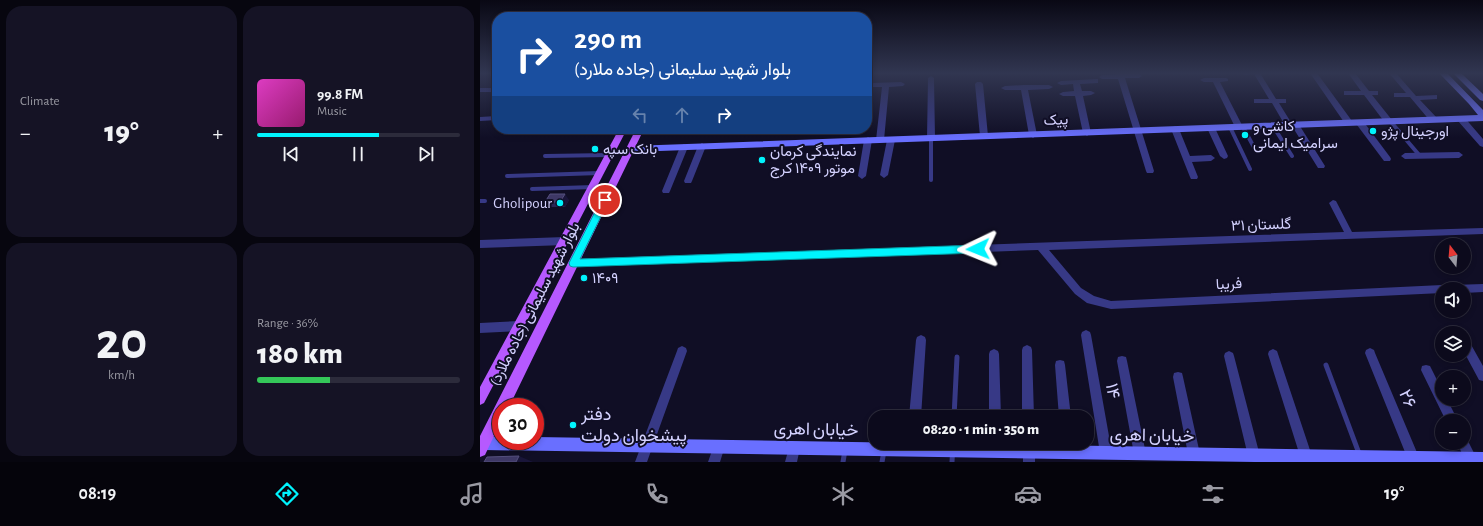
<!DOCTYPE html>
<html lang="en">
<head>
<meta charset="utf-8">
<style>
  body { margin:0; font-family:"Alegreya Sans",Vazirmatn,sans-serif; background:#151325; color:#f1f3f6; height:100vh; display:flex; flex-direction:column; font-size:15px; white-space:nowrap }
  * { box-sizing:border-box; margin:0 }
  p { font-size:13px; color:#9a9aa3 }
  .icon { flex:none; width:22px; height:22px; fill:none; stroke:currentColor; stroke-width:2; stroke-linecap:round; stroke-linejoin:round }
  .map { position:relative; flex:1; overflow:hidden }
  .side { display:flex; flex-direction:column; gap:6px; padding:6px; background:#07060f; width:480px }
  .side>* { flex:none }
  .hud { position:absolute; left:12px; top:12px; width:380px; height:122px; border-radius:16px; box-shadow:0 2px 6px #0003,0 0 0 1px #2c2b3b; background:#1a4fa0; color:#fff; overflow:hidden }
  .needle { width:26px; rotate:344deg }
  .fabs { position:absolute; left:955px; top:238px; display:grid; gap:8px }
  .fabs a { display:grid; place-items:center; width:36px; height:36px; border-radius:50%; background:#0c0a1c; box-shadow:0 2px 6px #0003,0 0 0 1px #2c2b3b; font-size:20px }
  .speed { position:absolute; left:12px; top:398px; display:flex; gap:8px; font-size:20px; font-weight:700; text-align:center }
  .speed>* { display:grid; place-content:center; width:52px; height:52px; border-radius:50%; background:#0c0a1c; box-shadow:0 2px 6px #0003,0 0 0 1px #2c2b3b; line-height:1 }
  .speed .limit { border:6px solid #d22; background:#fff; color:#111 }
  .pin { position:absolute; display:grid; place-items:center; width:34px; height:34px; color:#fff; margin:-17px; border:2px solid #fff; border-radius:50%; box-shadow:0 1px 4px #0007 }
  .me { position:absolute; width:44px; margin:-22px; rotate:268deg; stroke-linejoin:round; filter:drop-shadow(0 0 3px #0008) }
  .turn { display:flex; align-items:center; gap:14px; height:84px; padding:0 16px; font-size:18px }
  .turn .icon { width:52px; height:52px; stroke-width:2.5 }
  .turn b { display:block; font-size:28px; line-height:34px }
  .lanes { display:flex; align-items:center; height:38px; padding:0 16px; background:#0003; justify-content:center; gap:20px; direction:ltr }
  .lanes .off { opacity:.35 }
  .big { font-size:30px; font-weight:800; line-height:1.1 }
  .side .widget { flex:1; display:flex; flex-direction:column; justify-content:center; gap:6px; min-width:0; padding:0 14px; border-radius:16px; background:#151325 }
  .side .dial { align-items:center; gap:0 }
  .dial b { font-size:52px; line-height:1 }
  .song { display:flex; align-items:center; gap:12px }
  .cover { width:48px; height:48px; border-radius:6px; background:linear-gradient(135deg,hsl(310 70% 55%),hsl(320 70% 35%)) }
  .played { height:4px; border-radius:2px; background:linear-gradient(90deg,#00f4fd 60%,#2c2b3b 60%) }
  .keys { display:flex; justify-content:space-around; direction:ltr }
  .heat { display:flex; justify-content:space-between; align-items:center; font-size:22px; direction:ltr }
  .charge { height:6px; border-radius:3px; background:linear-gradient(90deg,#34c759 36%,#2c2b3b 0) }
  .side .tiles { flex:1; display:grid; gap:6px; grid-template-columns:repeat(2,1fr) }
  .trip { position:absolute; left:388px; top:410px; width:226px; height:40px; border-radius:16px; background:#0c0a1c; box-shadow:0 2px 6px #0003,0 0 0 1px #2c2b3b; font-weight:800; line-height:40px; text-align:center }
  .tab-bar { display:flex; height:64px; justify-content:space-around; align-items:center; background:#05040b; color:#9a9aa3 }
  .tab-bar .icon { width:28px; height:28px }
  .tab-bar .selected { color:#00f4fd }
  .tab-bar b { font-size:18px; color:#f1f3f6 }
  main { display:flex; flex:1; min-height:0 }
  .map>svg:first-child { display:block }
</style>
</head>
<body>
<main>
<section class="side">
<div class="tiles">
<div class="widget"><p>Climate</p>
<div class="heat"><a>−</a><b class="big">19°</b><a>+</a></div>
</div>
<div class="widget">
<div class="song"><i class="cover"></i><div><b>99.8 FM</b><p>Music</p></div></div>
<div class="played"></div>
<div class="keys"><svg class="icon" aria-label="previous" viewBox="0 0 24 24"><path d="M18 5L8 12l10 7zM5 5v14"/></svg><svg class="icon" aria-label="pause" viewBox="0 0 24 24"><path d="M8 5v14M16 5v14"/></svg><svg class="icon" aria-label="next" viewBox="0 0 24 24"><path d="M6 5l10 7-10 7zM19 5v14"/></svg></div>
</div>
<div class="widget dial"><b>20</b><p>km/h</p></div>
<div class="widget"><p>Range · 36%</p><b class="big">180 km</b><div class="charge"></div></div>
</div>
</section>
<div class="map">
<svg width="1003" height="462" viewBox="0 0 1003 462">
  <rect width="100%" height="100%" fill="#100e25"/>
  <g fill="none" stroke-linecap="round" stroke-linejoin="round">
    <path stroke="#373986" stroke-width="4" d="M911 122 940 156
      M793 126 812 156
      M750 127 770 169
      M763 127 776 151
      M451 138V180
      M65 156 130 155
      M27 176 120 173
      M52 189 113 187
      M0 201H5"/>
    <path stroke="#373986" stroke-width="5" d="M846 365 880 456
      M474 417 477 357
      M363 462 365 450
      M402 462 404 451
      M472 462 473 443"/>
    <path fill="#373986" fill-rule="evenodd" d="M762 73H780L796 99H806V103H799L812 124 818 123 845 166 844 168H838L812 126 806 127 792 103H774V99H789L774 74 765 75Z
      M830 73H837L872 121V125H866Z
      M868 73H875L889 91H898V95H892L912 120V124H906L884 95H864V91H881Z
      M909 73H916L936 96 957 95V99L940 100 957 118V122H951L930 97H914V93H926Z
      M641 74H659L662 76 659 78H645L674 171 673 173H667L666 171 638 79H622L619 77 622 75Z
      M451 76 454 78 455 138 451 141 447 138 448 78Z
      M746 78 748 79V81L740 82 763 127 762 129 759 130 755 127 733 82H724L720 80 724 78Z
      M616 79H618V83L600 84 602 91H611L615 93 611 95 603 96 611 133 607 136 603 133 595 96H583L579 94 583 92 594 91 593 84 581 85 577 83 581 81Z
      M421 82 425 84 423 86 409 87 404 140 400 143 397 142 396 140 402 87H391L387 85 391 83Z
      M497 82H501L503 84 508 136 504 139 500 136 495 84Z
      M544 85H569L573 87 569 89 548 90 557 135 553 138 549 135 541 90H525L521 88 525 86Z
      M0 88H17V92H0Z
      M16 116 17 120 0 121V117Z
      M978 117H984L1003 139V147L1000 146 978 121Z
      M877 121H883L910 157 911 159 910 161H904L877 125Z
      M731 125 735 128 748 156 747 158 744 159 740 156 727 128Z
      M695 126 699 129 710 156 731 155 735 158 731 161 712 162 718 177 717 179H711L710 177 691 129Z
      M388 137 392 140 386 176 382 179 378 176 384 140Z
      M411 137 415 140 408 175 404 178 400 175 407 140Z
      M222 143 226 146 212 181 211 183H205L204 181 218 146Z
      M204 144 208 147 190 191 189 193H183L182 191 200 147Z
      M979 152 983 155 979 158 925 159 921 156 925 153Z
      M853 200 856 201 872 232 1003 228V234L569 250 601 288 614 296 631 301 962 285 965 286 967 289H962V293L631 309 607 303 595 294 558 250 93 267 90 266 88 263 90 260 93 259 864 232 849 203Z
      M85 237 88 238 90 241 88 244 85 245 0 248V240Z
      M1003 284V292L984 293V289H968L970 286 973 285Z
      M40 321 44 323 45 326 44 329 40 331 0 333V323Z
      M606 330 610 332 611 335 632 453 630 457 626 459 622 457 620 453 601 335 602 332Z
      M441 335 445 337 446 340 441 417H429L436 340 437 337Z
      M985 339 989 341 1003 366V381L999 380 984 352Z
      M547 345 551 347 552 350 554 417H542V350L543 347Z
      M202 346 206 348 207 351 167 462H155L197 351 198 348Z
      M890 348 894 350 895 353 941 462H929L885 353 886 350Z
      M514 349 518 351 519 354 521 417H509V354L510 351Z
      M793 349 797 351 832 456 830 460 826 462 822 460 820 456 788 354 789 351Z
      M749 351 753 353 754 356 780 456 778 460 774 462 770 460 768 456 744 356 745 353Z
      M642 356 646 357 647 361 666 454 664 458 660 460 656 458 654 454 637 361 638 357Z
      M580 360 584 361 585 365 591 417H579L575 365 576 361Z
      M946 365 950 366 962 390V399H967L978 421H966L941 370 942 366Z
      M698 372 702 373 703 377 720 454 718 458 714 460 710 458 708 454 693 377 694 373Z
      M984 438 987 439 997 459 996 462H986L977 443H984Z
      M239 440 243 442 245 446 240 462H228L235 442Z
      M314 442 318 444 320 448 317 462H305L310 444Z
      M543 443H555V462H543Z"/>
    <path fill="#696fff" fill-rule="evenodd" d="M959 73H967L1003 110V121L151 152 147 149 151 146 998 115 989 104Z
      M973 73H981L1003 94V101L1000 100Z
      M4 436 21 437V441H55V437L1003 452V462H775L4 450 0 448V438Z"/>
    <path fill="#b659ff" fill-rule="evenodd" d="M139 129H147L4 403 0 405V387Z
      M156 129H164L29 407H21V421L5 455 0 457V436Z"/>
  </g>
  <path fill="#2c2654" d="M89 200 85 207H70L65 202Z"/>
  <path fill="#191539" d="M85 194 89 200 85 207 80 202Z
    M39 456 53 462H36Z"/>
  <path fill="#3e3866" stroke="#55507e" d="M70 194H85L80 202H65Z
    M39 456 36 462H4L7 457Z"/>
  <linearGradient id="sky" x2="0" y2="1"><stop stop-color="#090814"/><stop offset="0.53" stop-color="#313651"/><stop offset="1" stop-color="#313651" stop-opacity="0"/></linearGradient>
  <rect width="1003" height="138" fill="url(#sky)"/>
  <path fill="#00f4fd" stroke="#009fa4" d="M125 197 129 200 100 259 498 245 502 246 503 249 502 252 498 253 93 267 90 266 89 263 121 200Z"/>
  <g fill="#00f4fd" stroke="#100e25" stroke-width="1.5">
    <circle cx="893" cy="131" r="4"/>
    <circle cx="765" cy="135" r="4"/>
    <circle cx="115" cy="149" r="4"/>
    <circle cx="282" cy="160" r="4"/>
    <circle cx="80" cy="203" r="4"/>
    <circle cx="104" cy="278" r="4"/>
    <circle cx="93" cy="425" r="4"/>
  </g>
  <g text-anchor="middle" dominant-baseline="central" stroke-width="4" stroke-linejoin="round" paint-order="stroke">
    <g font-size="15" fill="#d4d2ff" stroke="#100e25">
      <text transform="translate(576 120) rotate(-2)">پیک</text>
      <text transform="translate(781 225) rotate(-2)">گلستان ۳۱</text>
      <text transform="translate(749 284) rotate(-3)">فریبا</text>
      <text transform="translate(55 304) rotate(-63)">بلوار شهید سلیمانی (جاده ملارد)</text>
    </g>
    <g font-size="15" fill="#d4d2ff" stroke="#100e25" text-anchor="start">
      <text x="773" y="126">کاشی و<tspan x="773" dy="17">سرامیک ایمانی</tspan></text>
      <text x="901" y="131">اورجینال پژو</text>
      <text x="123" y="149">بانک سپه</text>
      <text x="290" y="151">نمایندگی کرمان<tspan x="290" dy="17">موتور ۱۴۰۹ کرج</tspan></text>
      <text x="72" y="203" text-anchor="end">Gholipour</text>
      <text x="112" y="278">۱۴۰۹</text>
    </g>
    <g font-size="18" fill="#d4d2ff" stroke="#100e25">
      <text transform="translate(632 391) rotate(80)">۱۴</text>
      <text transform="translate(927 399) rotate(67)">۲۶</text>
      <text transform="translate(336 430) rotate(1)">خیابان اهری</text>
      <text transform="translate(672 436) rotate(1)">خیابان اهری</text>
    </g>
    <g font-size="18" fill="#d4d2ff" stroke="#100e25" text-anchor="start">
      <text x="101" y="415">دفتر<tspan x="101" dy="21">پیشخوان دولت</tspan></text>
    </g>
  </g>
</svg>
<div class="fabs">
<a><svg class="needle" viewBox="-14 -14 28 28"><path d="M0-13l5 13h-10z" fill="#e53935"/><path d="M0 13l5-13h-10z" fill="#9a9aa3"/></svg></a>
<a><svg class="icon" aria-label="sound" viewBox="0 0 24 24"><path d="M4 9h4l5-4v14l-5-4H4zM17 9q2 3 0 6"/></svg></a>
<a><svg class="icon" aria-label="layers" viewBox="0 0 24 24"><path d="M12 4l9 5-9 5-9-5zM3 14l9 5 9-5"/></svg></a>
<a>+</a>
<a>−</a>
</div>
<div class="speed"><div class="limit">30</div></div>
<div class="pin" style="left:125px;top:200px;background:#d93025"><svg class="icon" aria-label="arrive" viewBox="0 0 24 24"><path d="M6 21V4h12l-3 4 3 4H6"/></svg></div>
<svg class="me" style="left:498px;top:249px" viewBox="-20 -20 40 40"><path d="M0-17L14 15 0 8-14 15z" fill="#00f4fd" stroke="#fff" stroke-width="4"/></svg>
<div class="trip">08:20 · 1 min · 350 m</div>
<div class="hud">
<div class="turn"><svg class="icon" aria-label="right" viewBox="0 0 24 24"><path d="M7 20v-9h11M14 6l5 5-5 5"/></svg><div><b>290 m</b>بلوار شهید سلیمانی (جاده ملارد)</div></div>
<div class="lanes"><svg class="icon off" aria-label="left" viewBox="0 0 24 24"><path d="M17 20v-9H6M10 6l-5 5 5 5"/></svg><svg class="icon off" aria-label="ahead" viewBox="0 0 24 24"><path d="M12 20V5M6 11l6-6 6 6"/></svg><svg class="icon" aria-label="right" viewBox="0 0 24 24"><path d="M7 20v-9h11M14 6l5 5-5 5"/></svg></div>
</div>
</div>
</main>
<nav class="tab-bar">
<b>08:19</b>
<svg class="icon selected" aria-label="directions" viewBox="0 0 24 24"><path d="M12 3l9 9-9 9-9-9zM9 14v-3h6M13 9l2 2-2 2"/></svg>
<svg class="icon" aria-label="music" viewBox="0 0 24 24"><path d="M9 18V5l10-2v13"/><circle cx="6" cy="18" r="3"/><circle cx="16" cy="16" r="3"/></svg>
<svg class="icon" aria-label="phone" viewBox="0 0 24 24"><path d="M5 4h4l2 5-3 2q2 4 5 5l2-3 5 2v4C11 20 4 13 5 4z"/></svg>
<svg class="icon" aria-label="climate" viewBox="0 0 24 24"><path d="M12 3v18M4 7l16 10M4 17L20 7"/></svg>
<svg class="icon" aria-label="car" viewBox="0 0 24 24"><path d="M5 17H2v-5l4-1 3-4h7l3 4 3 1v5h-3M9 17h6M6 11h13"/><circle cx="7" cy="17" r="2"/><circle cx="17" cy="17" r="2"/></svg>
<svg class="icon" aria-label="filters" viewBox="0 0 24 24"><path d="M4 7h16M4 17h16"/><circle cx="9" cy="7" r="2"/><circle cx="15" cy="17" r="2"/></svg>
<b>19°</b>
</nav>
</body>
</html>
